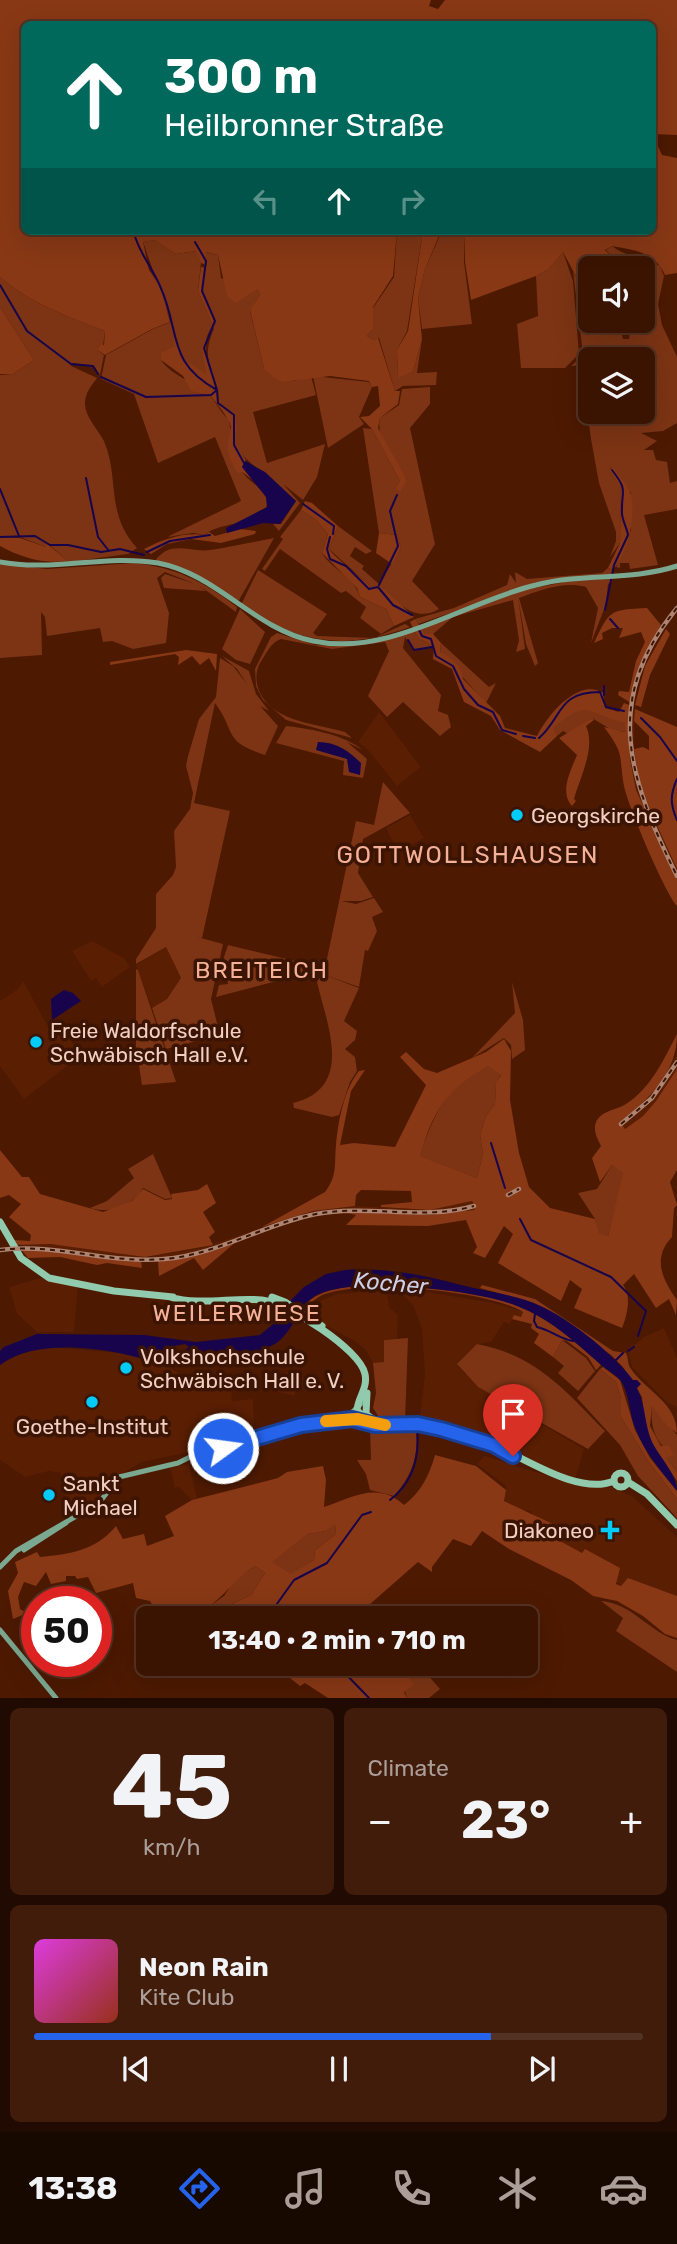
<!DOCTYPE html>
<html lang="en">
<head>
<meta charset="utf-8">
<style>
  body { margin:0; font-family:Rubik,sans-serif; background:#411c0b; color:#f1f3f6; height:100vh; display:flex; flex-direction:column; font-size:26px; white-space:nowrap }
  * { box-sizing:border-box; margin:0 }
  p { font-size:23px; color:#ab9e99 }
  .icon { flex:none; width:38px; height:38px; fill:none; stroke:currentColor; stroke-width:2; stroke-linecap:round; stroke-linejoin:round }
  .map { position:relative; height:1698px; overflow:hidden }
  .side { display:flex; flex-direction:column; gap:10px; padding:10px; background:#200a01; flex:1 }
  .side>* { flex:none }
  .top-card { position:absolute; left:21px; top:21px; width:635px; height:214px; border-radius:10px; box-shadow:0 7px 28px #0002,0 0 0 2px #543223; background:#00695c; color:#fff; overflow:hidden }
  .tools { position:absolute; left:578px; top:256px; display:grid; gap:14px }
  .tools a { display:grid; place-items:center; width:77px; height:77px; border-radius:10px; background:#3a1301; box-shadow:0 7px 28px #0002,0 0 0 2px #543223; font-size:35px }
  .speed { position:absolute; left:21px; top:1586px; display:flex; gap:14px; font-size:35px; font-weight:700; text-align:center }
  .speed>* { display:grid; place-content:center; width:91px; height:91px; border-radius:50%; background:#3a1301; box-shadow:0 7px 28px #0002,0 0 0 2px #543223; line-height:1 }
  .speed .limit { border:10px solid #d22; background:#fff; color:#111 }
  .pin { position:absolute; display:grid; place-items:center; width:60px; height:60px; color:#fff; margin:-72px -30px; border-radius:50% 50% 50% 0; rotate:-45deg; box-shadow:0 0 7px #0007 }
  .pin .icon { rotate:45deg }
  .me { position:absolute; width:77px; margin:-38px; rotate:76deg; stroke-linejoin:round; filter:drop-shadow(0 0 5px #0008) }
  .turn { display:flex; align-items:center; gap:24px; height:147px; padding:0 28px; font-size:32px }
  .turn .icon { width:91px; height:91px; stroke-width:2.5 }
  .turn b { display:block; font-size:49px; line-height:60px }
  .lanes { display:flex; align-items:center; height:66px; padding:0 28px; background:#0003; justify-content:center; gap:35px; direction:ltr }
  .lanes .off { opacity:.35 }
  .big { font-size:52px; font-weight:700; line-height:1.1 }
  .side .tile { flex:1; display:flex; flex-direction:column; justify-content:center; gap:10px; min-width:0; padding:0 24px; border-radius:10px; background:#411c0b }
  .side .dial { align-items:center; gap:0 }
  .dial b { font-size:91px; line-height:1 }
  .song { display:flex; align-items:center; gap:21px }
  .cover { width:84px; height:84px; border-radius:10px; background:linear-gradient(135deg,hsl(300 70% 55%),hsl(10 70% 35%)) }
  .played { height:7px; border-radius:4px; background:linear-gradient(90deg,#2563eb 75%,#543223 75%) }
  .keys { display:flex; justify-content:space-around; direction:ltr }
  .heat { display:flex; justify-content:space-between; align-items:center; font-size:38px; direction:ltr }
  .side .tiles { flex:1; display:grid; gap:10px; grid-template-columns:1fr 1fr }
  .tile:last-child { grid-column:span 2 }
  .trip { position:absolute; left:136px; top:1606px; width:402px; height:70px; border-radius:10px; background:#3a1301; box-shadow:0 7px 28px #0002,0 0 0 2px #543223; font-weight:700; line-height:70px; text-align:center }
  .dock { display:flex; height:112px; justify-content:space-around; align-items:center; background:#170800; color:#ab9e99 }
  .dock .icon { width:49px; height:49px }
  .dock .on { color:#2563eb }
  .dock b { font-size:32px; color:#f1f3f6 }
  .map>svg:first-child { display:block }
</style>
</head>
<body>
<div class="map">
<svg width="677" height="1698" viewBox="0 0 677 1698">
  <rect width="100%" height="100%" fill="#4d1901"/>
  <path fill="#5a1e02" d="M630 707 635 709 634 749 640 788 677 869V879L636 790 630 759Z
    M379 712 421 767 397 786 367 749 358 742Z
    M410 815 424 838 398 852 386 828Z
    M92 941 124 958 130 967 102 987 96 978 91 981 72 951Z
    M166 947 181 979 167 999 152 1008 136 965Z
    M23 981 49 1028 60 1022 80 1056 24 1099 0 1066V1001L18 989Z
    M677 1055V1069L656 1101 643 1116 625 1129 619 1122 637 1109Z
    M472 1201 476 1207 474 1210 449 1214 357 1211 315 1215 208 1250 153 1261V1256L200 1248 313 1211 355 1206 430 1210Z
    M50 1244 142 1256 141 1260 55 1249H23V1245Z
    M43 1277 78 1285 74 1332H37L17 1314 9 1287Z
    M387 1290 389 1307 398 1315 397 1339 384 1340V1363H373L366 1350 353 1340 308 1316 322 1300 337 1294Z
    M397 1290H415L494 1303 524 1312 521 1317 514 1315 510 1324 504 1322 491 1342 478 1344 457 1365 478 1387 584 1449 576 1477 558 1475 493 1445 419 1424 425 1374 422 1329 413 1305Z
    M664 1328 677 1358V1407L668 1403 632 1367 628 1351 644 1337Z
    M45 1347 123 1353 168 1367 210 1390 231 1388 232 1401 253 1399 254 1425 216 1431 222 1445 142 1462 114 1478 94 1503 69 1515 61 1473 49 1471 25 1477 0 1460V1365L23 1351Z
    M289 1371 318 1384 316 1390 300 1385 296 1386 295 1396 278 1392V1378Z
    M485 1456 571 1483 601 1488 611 1487 632 1496 677 1537V1596L621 1586 585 1550 582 1553 548 1535 530 1511 518 1510 504 1500 506 1486 477 1464Z
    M189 1464 197 1498 191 1500 179 1487 175 1488 170 1468Z"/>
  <path fill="#7c3414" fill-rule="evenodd" d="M397 231H423L407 331 397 350 398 377 413 372 422 339 417 373 437 372 436 385 403 386 395 391 379 338 374 340 367 336 373 329V308L394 277Z
    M442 231 465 234 464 262 472 324 422 329 418 298 425 269Z
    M154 240 176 254 197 251 201 263 198 291 213 326C202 339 203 359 207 375L182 359 175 346 161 360C171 375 192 381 207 393 216 400 219 411 228 419 234 435 231 457 243 473 251 484 264 487 268 503 260 527 219 521 205 535L193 533 167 537 241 501 215 437 158 463 134 394 101 379 106 355 153 329 171 322 143 242Z
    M612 246C626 257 644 258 660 266L664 276 658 304 662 325 677 357V423L663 431 641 433 657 441 644 450H653L656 460 667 462 670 483 677 481V509L644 515 658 565 630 569 629 563H620V568L616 567 631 530V493L612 467 609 470 621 488 620 543 610 557 616 541V532L599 483 591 439 586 402 588 373 582 365 571 366 579 359 582 346 573 271 584 293H590V320H617L623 339H629L632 320H642V268H606L604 262 613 258 606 250ZM590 359H642V411H590Z
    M205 252 218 255 221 278 258 288 260 295 250 311 264 369 293 381 311 376 316 395 253 412 267 463 325 444 317 477 303 500 283 484 300 503 279 531 273 524H281L296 501C283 490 238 455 235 445 233 437 237 425 237 417L219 402C216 369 199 362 214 329L203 291Z
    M563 252 573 281 579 354 565 368H521L517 324 538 316 536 276 549 269Z
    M0 277C30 303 68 317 105 331L103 346 100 344 97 350 104 355 100 375 94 366 72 363 71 366 97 378C91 386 86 392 85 402 84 416 98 429 104 441 120 479 105 513 137 548L128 554 69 562 47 543 46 547 20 537H0V375L13 374 34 360 0 307Z
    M313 376 369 382 372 387 359 417 364 424 328 448Z
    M430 387V404L410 428 435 544 412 581 439 609C416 623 398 604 382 587H371L329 549 338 526 372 551 366 554 355 547 350 556 364 566 362 569 379 584 401 548 397 535 379 533 363 428 372 429 400 481 407 480C396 462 375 440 380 418L399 405 402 389Z
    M301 510 316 520 328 534 322 553C332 570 354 576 360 597L386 609 394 626 381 634 360 618 366 607 346 591 341 593 280 549 265 571 262 569 283 539 280 537Z
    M274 538 238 602 206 580 155 561C170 539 190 553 210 550 231 547 252 542 274 538Z
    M134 563C175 567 205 582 237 607L236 612 197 584 206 591 164 588 161 578 165 574 195 584 165 572 157 578 169 613 166 643 133 649 112 641 103 642 100 628 47 636 45 617 41 612 42 655 0 658V564L47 569Z
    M608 568 613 570 612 582 608 584 606 604 591 643 598 608 586 587C563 581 541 590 519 598L538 663 535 666 526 644 518 597 525 649 516 652 519 640 513 600 453 617 433 634 425 635 420 628 524 590 570 581 609 579 548 580 418 624 415 619 454 608 507 585 510 574 516 583 515 572 527 579 602 573Z
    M258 570 327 614 313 633 317 636 374 638 405 624 410 627C344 651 299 644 241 605Z
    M240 609 265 632 250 664 236 660 222 649Z
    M414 630 418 638 434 646 414 651 405 637 403 648 441 695 438 711 448 715 451 727 440 736 403 702 387 717 368 696 389 651 385 642 332 649 281 639C271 642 266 654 260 663 256 671 256 676 257 684 266 722 315 723 345 732L352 738 286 720 263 700 256 686 255 669 271 637 277 633 315 645 348 646Z
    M441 643 489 687 496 683 486 703 440 652Z
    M222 656 249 671 256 694 269 711 260 706 278 726 265 755C222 741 237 733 215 703L194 803 230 811 202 938 197 937 223 944 211 999 220 1035 166 1049 152 1008 167 999 181 978 166 947 136 964V959L156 928V894L173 875 176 867 174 831 190 809 193 793 186 766 188 756 199 719 216 697 220 658 233 666 247 684 237 669Z
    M585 708 625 723 626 732 610 729 592 718 568 734 563 731 557 736 552 728 573 711Z
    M286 726C313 729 344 735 363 750L347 742 367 759 363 778 343 775 344 761 276 743Z
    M383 782 410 813 363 839 358 873 373 897 361 901H341L356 904 374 898 383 912 372 917 377 931 368 951 365 950 359 987 322 974 359 988 344 1021 357 1031 355 1040 345 1049 355 1057 357 1071 350 1082 339 1115 332 1117 294 1108 293 1103C355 1088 327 1025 317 982L322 974 315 971 216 997 219 985 228 984 224 957 228 945 325 968 356 821 374 825Z
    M136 969 138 970 176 1082 142 1085 136 1046Z
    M512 982 523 1020 525 1050 512 1059 511 1045 504 1038 472 1058 515 1013Z
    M488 1065 501 1074 496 1083 495 1104 486 1116 480 1135 483 1154 477 1178 419 1156C438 1108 442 1092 488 1065Z
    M153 1154 172 1198 165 1199 143 1188C132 1207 110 1214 90 1208L107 1201 134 1178 128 1169Z
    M612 1165 624 1172 608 1236 600 1235 595 1219 578 1193 597 1189Z
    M408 1338 405 1421 381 1420 373 1408 376 1393 373 1363 384 1362V1340Z
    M562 1340 586 1358 595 1371 578 1391 558 1373 564 1366 553 1357Z
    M477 1344C536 1355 565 1390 605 1431L588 1449 478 1387 457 1364Z
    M600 1369 616 1382 621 1398V1417L648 1461 677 1499V1518L638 1476 620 1445 577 1398Z
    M652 1404 677 1435V1472L665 1457 673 1455C654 1441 650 1427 652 1404Z
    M370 1427 416 1429C419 1456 412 1476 394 1496L370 1490 366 1474 357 1460H371Z
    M335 1523 336 1534 315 1550 314 1560 291 1575 271 1562 308 1534 326 1531Z
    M255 1566 265 1573 251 1595 200 1619H159L164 1604 207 1608 224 1596 234 1580Z
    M601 1601C632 1603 650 1633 677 1640V1672L616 1631 623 1618Z
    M397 1664H418L440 1689 429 1698H407Z"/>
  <path fill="#883815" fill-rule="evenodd" d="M0 0H431L429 6 438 9 445 0H677V135L653 134V24H24V231H187L188 235H199L197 231H397L393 276 373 307V329L367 336 374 340 378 338 395 391H400L398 404 380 418 378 428 407 480 400 492 396 489 400 481 372 429 360 417 369 416 380 406 378 386 372 387 369 381 330 376 283 382 274 378 264 369 250 310 260 295 258 289 235 303 227 296 218 255 206 252V265L201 263 196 251 176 254 154 240 143 242 149 270 160 286 170 322 152 329 105 355 97 350 100 344 104 345 105 331C68 317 30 303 0 277Z
    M653 136 662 155 677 158V273L665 275C655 252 634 250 612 246L605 250 613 258 603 261 605 268H590V292L585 293 563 252 549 269 536 276 471 300 465 262V233L458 231H554L567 236 573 231H653Z
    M423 231H441L425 269 418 298 422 339 413 372 398 378 397 350 408 331Z
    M201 267 206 268 203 291 216 321C214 330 207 339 206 347 203 360 218 386 219 402L237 417 235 445 246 460 242 467 253 480 242 472 237 473C225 451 227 449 231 427 228 416 217 404 210 395L191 391 183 376 161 360V353L175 346 173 337 176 336 182 358 206 374 202 347 213 326 198 291Z
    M0 307 34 360 13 374H0Z
    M613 467C618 475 629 486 631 495 636 519 628 551 613 570L608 568 620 543 621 488 609 470Z
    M305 501 312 503 338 526 329 549C335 558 360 576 371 587H382L414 617 394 626 386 609 360 597 357 588 322 553 328 534 316 520 301 510Z
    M240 529 256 531 255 534 221 543 191 539 167 544 151 554 144 549C164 539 183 532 205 535L209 532 215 536Z
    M379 533 397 535 401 548 392 564 376 553Z
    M0 537 20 538 46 547V543L68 561C43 564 22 558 0 546Z
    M647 608 661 625 639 668 631 703 618 695 619 691 629 692 636 661 645 642 641 632 619 638 623 628H612L602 633 603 639 594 643C610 609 610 610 647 608Z
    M415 619 425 634H433L441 643 440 652C451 657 463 666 463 679L500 716 505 728 537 736C547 716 578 677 603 693L605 708 619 712 624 703 629 705 630 759 636 790 677 879V906C665 893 628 806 624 786 618 753 626 757 604 727L625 732V723C585 713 589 698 553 728L557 736 540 752 500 730 491 716 464 702 452 669 433 659 434 646 418 638 410 622Z
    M666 629 670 634 650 675 641 707 635 705 645 666Z
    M186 650 217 654 216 671 209 658 200 665 192 656 178 665 179 657 175 654 110 665V662Z
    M635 709 677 727V869L640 788 634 749 643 747 649 750V736L634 721Z
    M592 718 594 720 586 726C596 748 580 777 574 799L576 801 572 806C559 792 571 770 577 755L559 738Z
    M677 1034C677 1073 649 1099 620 1122L625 1129 643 1116 656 1101 677 1069V1170L670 1182 677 1205 674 1208 672 1237C652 1258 662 1279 677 1300L676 1315 669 1299 656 1308 634 1274 623 1285C632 1296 627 1316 622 1328L574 1308 582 1289 570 1280 561 1301 498 1263 513 1234 504 1226 485 1258 473 1253 477 1247 466 1220 428 1226 346 1225 356 1215 342 1212 428 1215 474 1210 476 1207 472 1201 430 1210 381 1207V1205L412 1202 411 1191 361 1190 356 1195 355 1206 313 1211 262 1227 325 1192C338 1175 334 1164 336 1145 338 1122 344 1089 359 1071L365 1070 351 1091 340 1145 354 1143 395 1147 426 1085 400 1057 406 1052 424 1069 437 1073 486 1052 504 1039 511 1051 510 1100 519 1153 529 1187 550 1208 595 1219 600 1234 608 1236 623 1173 612 1165 600 1182 592 1158 601 1146C597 1138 592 1129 597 1120 603 1110 617 1110 626 1104 651 1088 664 1059 677 1034ZM488 1066 501 1075 496 1082 495 1104 486 1116 480 1135 483 1154 477 1178 420 1156C433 1111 446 1090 488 1066Z
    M0 1150 22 1177H29L40 1194 103 1212 132 1201 143 1189 165 1200 172 1199 171 1194 198 1190 207 1184 216 1203 203 1212 215 1232 209 1237 213 1245 145 1257 50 1244 16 1245 14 1240 30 1241 31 1235 9 1217 21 1204 9 1195 0 1198Z
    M237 1241 203 1270 194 1258 159 1276 158 1261Z
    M21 1249H55L141 1260 142 1268 107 1263 97 1265 60 1257 28 1258Z
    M482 1285 535 1299 613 1351 626 1353C629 1359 627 1364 631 1369 646 1391 677 1403 677 1433L667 1426 652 1406 650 1426 661 1446H669L674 1455 666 1458 677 1472V1481L658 1455 645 1428 642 1397 623 1367 611 1355 534 1303 480 1288Z
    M351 1286C399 1286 473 1288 518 1306 550 1319 576 1342 601 1365L596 1370 588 1357 567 1341 562 1340 553 1357 534 1343 539 1334 531 1328 532 1324 512 1319 514 1315 521 1317 523 1312C487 1290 365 1280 325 1294 316 1297 310 1305 302 1308 315 1292 332 1290 351 1286Z
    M603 1367 620 1380 635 1430 650 1458 677 1491V1499L648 1461 621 1417V1398L616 1382 600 1369Z
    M435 1455 476 1466 506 1490 504 1501 553 1524 549 1535 582 1553 585 1549 620 1568 616 1584 621 1586 628 1578 677 1596V1638L665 1634 643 1616 617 1601 593 1596 571 1580 509 1549 482 1531 471 1546 453 1539 432 1567V1572L418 1562 353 1619H283L288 1617 290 1611 287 1609 285 1613 276 1612 277 1619H232L227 1612 216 1619H200L251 1595 265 1573 255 1566C234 1579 227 1594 207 1608L164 1604 159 1616 150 1601 136 1598 133 1583 96 1593 88 1577 77 1579 75 1576H66V1581L51 1584 46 1572 36 1586 24 1582 18 1597 20 1609 27 1613 13 1619 8 1591 18 1573 15 1562 37 1552 40 1557C70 1554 95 1551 116 1526L123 1539 144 1534 147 1546 174 1536 165 1516 192 1500 278 1478 287 1472 323 1466 326 1480 324 1507C353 1497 378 1481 404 1505 421 1492 429 1476 435 1455ZM335 1524 336 1534 315 1550 314 1560 291 1574 272 1562 308 1534 326 1531Z
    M290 1664H397L414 1684 404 1692 407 1698H328L305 1683 300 1686 285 1674Z"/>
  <path fill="#17044d" d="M245 461 265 472 296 501 280 524 263 523 227 533 226 528 267 507 266 497 242 467Z
    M318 742C336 742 349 751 361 763L360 775 349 772 347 759 316 750Z
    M64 990 73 993 81 1001 52 1020 51 999Z
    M345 1270C384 1268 421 1274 457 1284 482 1291 507 1293 531 1302 563 1313 613 1353 633 1380H637L641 1384 637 1388C646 1405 644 1424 652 1442 660 1458 677 1474 677 1491 662 1472 645 1453 636 1430 629 1415 630 1393 620 1380 614 1373 605 1369 599 1363 574 1341 549 1318 517 1306 477 1290 365 1278 324 1292 293 1302 297 1338 266 1348 239 1357 209 1349 182 1358L180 1355 189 1347 185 1344 175 1346 172 1353 176 1362 168 1367C125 1350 39 1334 0 1365V1351L4 1347 37 1334 144 1335 196 1342 260 1335 284 1315 292 1299 304 1287 326 1274Z"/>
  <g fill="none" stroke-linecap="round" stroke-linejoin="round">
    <path stroke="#17044d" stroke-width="2" d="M134 233C139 253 152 267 160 286 181 332 166 362 217 390L218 403 234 415V445L244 463
      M0 285 27 331 71 364 93 366 98 374
      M101 377 146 397 211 395 217 390 204 348 215 321 202 291 206 261 195 242
      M86 478 98 537 109 551
      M0 489 19 536
      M303 504 334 526 333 534
      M0 537 35 536 50 545H68L101 552 120 549 144 555
      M330 537 327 549 330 559 346 566 369 589 378 587 393 605 412 615
      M147 552 170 541 210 535
      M379 585 398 546 390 511 397 495
      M605 610 614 565 628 535C627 528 622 520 622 513 621 489 629 492 612 470
      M610 619 618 628
      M419 630 422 636 431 639 436 656 453 666 464 689 478 705 493 712 502 730 516 734
      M408 640 414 650 432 647
      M604 695V686
      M641 718 660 737 677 761
      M523 736 535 738
      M539 738C563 717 557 692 600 692L606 707 624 711
      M677 779C670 795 670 804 677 820
      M491 1143 505 1188
      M520 1219 531 1240 611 1277 646 1311 638 1336
      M535 1314 534 1321 537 1327C551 1330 559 1339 573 1341
      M628 1351 634 1347
      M614 1362 623 1353
      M390 1500C413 1482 420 1458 417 1429
      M272 1619 274 1608 294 1580 327 1563 362 1515 371 1512
      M336 1664 369 1698"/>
    <path stroke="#7ba891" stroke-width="5" d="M0 562C53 572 106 554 158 563 217 574 254 629 313 641 389 657 464 602 536 585 582 573 631 581 677 566
      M24 1550 66 1523
      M0 1567 16 1551 99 1503 119 1477 178 1463 196 1454 255 1440 301 1425 345 1419 365 1400
      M0 1630 56 1698"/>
    <path stroke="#91caad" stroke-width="7" d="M0 1222 21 1258 49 1278 114 1291 173 1297
      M170 1297C200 1306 232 1297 262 1300 287 1303 360 1349 365 1374 368 1388 358 1397 357 1410L369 1423C385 1429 402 1423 418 1424 442 1426 469 1436 491 1444 524 1457 578 1496 614 1481
      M272 1297 285 1302 322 1326
      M367 1393 366 1414 375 1421
      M614 1480a7 7 0 1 1 14 0a7 7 0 1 1-14 0Z
      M628 1482 647 1494 677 1525"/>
    <g stroke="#ad8472" stroke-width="4.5">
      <path id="rail" d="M677 608C601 701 629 779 677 876
        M621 1124 652 1098 677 1062
        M508 1195 519 1189
        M0 1250C58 1243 108 1264 164 1259 217 1255 264 1224 316 1214 369 1204 422 1221 474 1206"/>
    </g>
    <use href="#rail" stroke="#3c1404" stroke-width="2" stroke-dasharray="5" stroke-linecap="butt"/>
  </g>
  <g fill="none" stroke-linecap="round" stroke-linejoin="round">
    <g stroke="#184099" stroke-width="18">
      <path id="route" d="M223 1448 301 1425 352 1419 375 1425 418 1424 441 1429 494 1445 513 1456"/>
    </g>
    <use href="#route" stroke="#2563eb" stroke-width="12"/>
    <path stroke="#f59e0b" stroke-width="12" d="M326 1421 358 1419 385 1425"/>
  </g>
  <g fill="#00cbf9" stroke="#3c1404" stroke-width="2.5">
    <circle cx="517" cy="815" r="7"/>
    <circle cx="36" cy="1042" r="7"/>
    <circle cx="126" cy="1368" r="7"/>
    <circle cx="92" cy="1402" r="7"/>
    <circle cx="49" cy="1495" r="7"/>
    <path d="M606.5 1519.5h7v7h7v7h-7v7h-7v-7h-7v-7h7z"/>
  </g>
  <g text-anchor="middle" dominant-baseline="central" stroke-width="7" stroke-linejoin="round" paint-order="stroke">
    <g font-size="21" fill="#f1cfc2" stroke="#3c1404" text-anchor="start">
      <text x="531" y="815">Georgskirche</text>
      <text x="50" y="1030">Freie Waldorfschule<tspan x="50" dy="24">Schwäbisch Hall e.V.</tspan></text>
      <text x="140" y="1356">Volkshochschule<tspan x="140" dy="24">Schwäbisch Hall e. V.</tspan></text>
      <text x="92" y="1426" text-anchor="middle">Goethe-Institut</text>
      <text x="63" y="1483">Sankt<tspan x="63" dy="24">Michael</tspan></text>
      <text x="594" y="1530" text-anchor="end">Diakoneo</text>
    </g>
    <g font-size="23" letter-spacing="2" fill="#f4b198" stroke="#3c1404">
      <text x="262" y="970">BREITEICH</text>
      <text x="237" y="1313">WEILERWIESE</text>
    </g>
    <g font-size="23" font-style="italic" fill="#cdcfe9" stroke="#3c1404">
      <text transform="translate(391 1283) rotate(5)">Kocher</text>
    </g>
    <g font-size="24" letter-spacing="2" fill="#f4b198" stroke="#3c1404">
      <text x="468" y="855">GOTTWOLLSHAUSEN</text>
    </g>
  </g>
</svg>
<div class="tools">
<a><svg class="icon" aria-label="sound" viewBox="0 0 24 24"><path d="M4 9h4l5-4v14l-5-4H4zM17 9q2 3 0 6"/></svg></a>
<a><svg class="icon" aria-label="layers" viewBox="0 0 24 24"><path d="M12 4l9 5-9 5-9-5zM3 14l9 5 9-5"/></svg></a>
</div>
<div class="speed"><div class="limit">50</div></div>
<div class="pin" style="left:513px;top:1456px;background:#d93025"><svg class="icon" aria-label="arrive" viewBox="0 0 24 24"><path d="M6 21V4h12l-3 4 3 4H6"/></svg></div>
<svg class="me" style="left:223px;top:1448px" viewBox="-20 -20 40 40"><circle r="17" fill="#2563eb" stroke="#fff" stroke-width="3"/><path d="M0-11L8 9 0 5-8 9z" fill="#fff"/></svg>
<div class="trip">13:40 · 2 min · 710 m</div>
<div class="top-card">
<div class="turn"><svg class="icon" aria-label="ahead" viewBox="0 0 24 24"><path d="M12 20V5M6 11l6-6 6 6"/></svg><div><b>300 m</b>Heilbronner Straße</div></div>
<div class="lanes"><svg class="icon off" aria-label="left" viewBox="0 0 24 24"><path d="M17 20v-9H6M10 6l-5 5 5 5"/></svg><svg class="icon" aria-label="ahead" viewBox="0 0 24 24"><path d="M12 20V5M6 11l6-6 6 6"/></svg><svg class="icon off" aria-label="right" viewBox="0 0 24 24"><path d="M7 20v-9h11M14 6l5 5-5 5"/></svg></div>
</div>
</div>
<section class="side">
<div class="tiles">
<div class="tile dial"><b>45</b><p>km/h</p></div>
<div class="tile"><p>Climate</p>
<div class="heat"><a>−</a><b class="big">23°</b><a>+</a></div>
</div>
<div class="tile">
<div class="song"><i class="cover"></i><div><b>Neon Rain</b><p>Kite Club</p></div></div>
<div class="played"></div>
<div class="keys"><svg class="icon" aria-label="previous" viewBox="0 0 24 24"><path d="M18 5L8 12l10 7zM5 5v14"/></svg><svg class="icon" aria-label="pause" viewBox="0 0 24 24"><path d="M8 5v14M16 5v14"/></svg><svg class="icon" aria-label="next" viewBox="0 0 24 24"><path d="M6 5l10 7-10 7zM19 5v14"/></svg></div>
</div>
</div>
</section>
<nav class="dock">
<b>13:38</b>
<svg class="icon on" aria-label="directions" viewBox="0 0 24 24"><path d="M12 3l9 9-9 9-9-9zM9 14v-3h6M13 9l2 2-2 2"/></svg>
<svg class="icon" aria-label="music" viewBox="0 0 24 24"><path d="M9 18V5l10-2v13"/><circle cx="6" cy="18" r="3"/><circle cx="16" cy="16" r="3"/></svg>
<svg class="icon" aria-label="phone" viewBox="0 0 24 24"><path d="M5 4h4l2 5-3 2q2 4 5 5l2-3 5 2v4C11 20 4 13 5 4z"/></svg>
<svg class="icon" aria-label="climate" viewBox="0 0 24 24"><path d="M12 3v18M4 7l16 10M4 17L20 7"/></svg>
<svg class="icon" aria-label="car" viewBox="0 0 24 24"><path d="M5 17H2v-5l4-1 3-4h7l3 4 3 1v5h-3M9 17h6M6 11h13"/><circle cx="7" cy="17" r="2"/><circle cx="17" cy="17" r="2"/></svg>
</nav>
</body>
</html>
